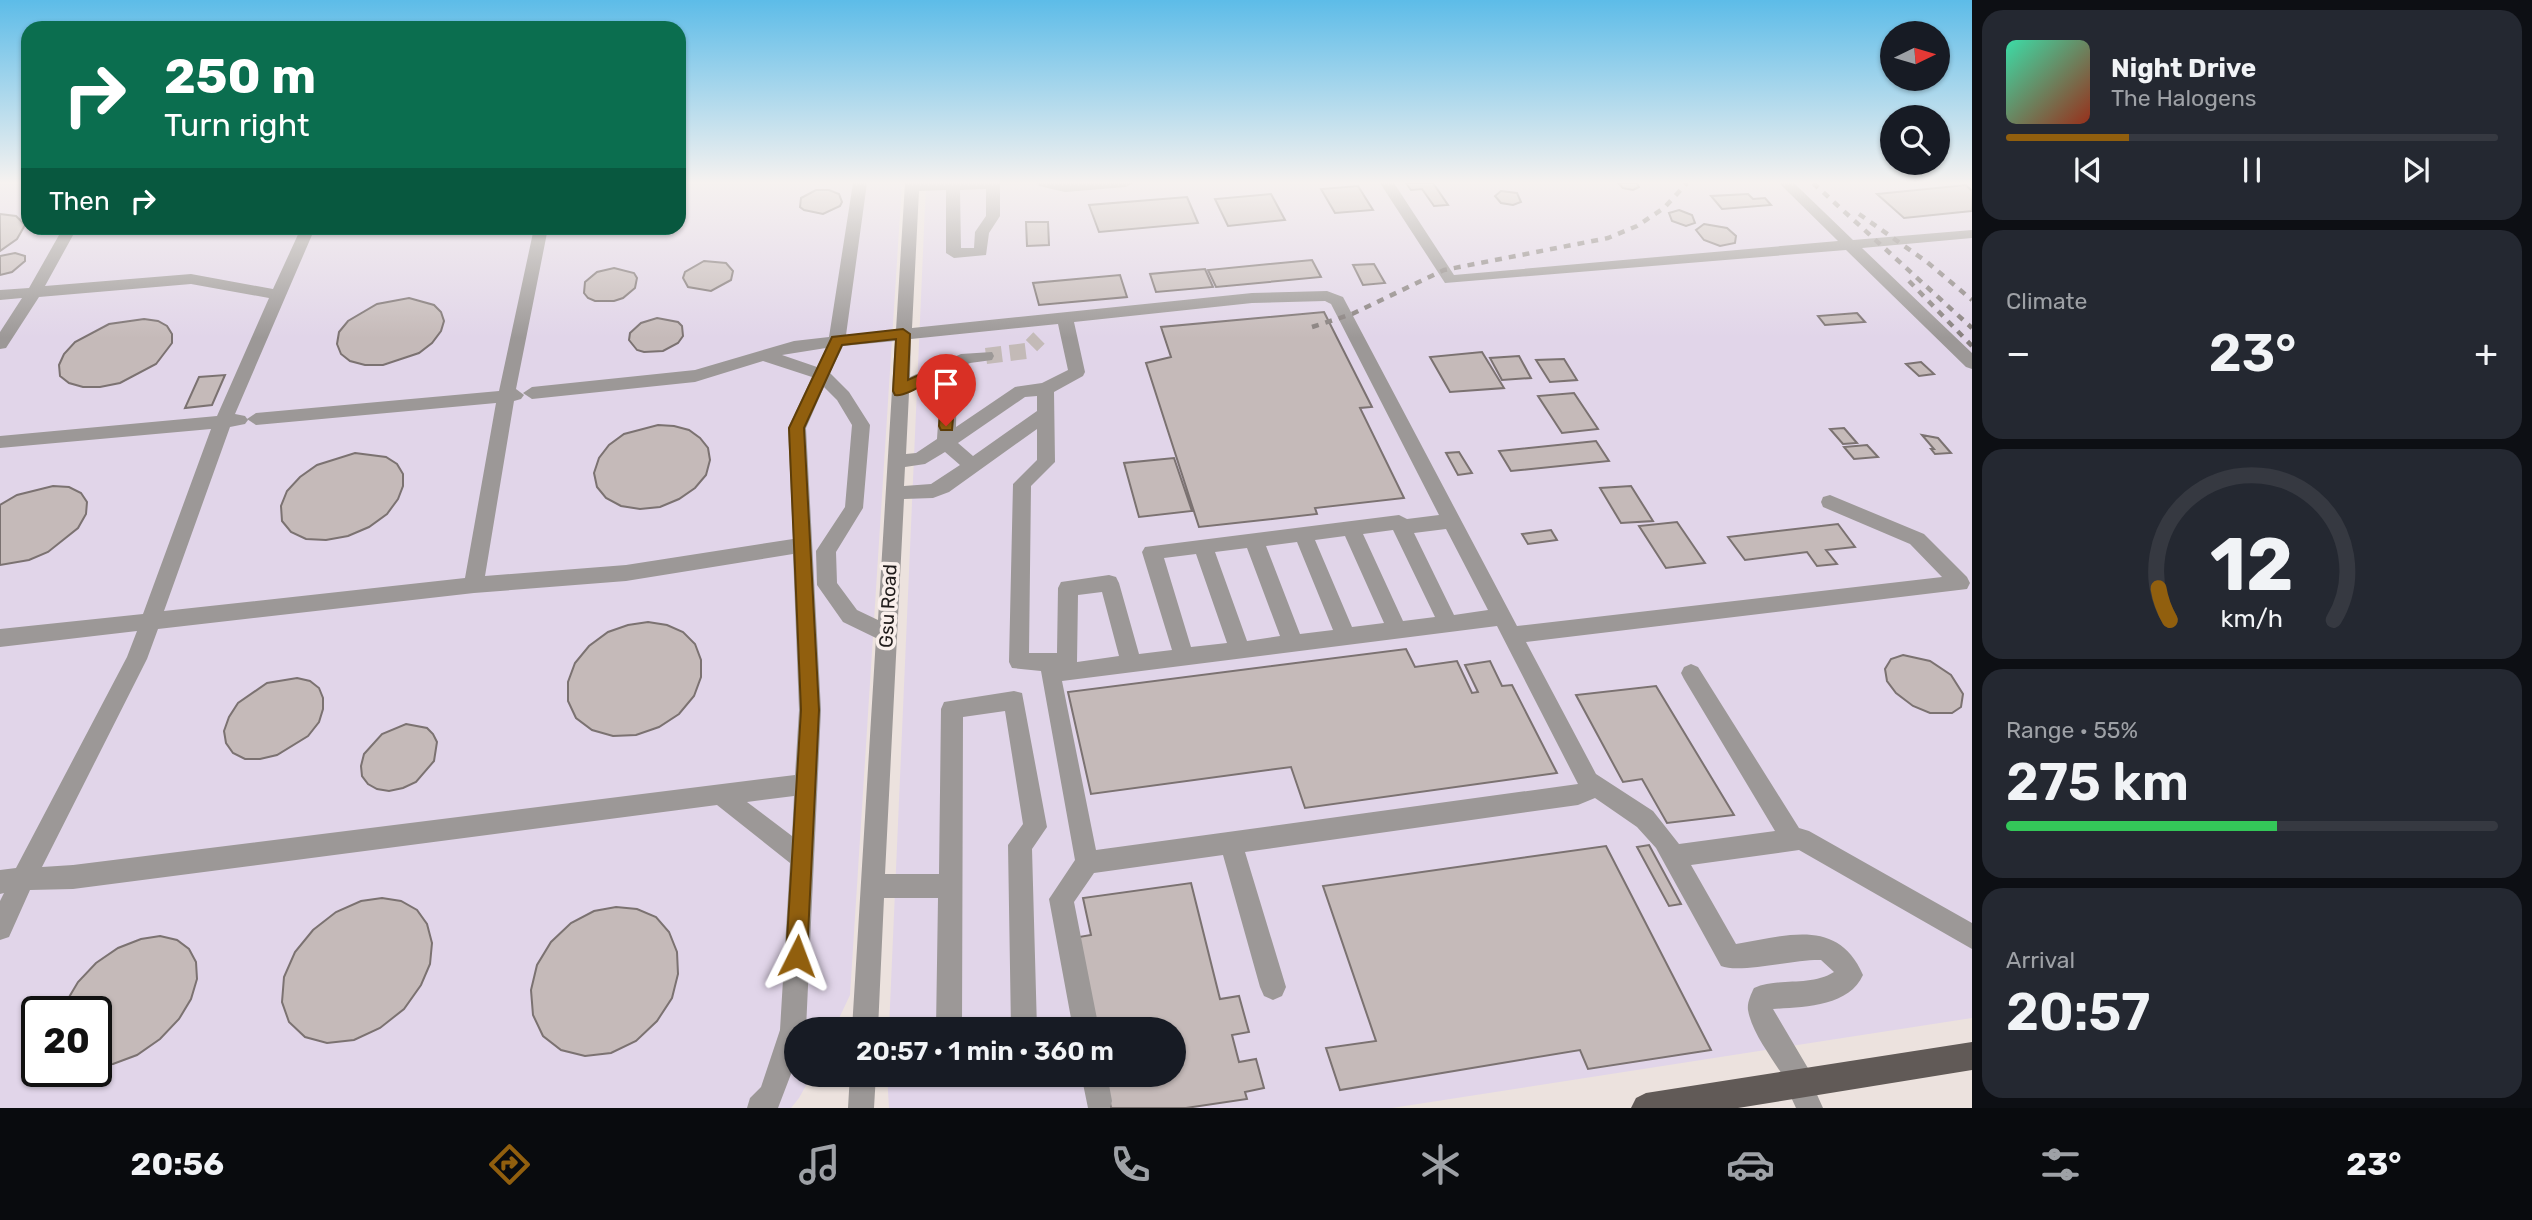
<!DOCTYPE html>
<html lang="en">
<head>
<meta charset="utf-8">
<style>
  body { margin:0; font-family:Rubik,sans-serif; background:#242831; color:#f1f3f6; height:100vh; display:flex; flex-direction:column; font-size:26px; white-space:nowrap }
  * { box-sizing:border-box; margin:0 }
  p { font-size:23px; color:#9ea1a6 }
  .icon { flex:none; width:38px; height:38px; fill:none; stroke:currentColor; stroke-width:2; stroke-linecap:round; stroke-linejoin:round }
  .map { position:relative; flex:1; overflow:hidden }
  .drawer { display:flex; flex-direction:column; gap:10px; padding:10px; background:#0d0f14; width:560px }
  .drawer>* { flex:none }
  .guide { position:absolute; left:21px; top:21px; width:665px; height:214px; border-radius:21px; box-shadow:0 2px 5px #0004; background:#0b6e4f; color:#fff; overflow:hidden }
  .needle { width:46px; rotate:85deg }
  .tools { position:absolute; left:1880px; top:21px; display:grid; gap:14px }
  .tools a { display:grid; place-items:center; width:70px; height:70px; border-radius:50%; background:#171b24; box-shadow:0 2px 5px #0004; font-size:35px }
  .speed { position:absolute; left:21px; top:996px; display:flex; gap:14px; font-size:35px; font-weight:700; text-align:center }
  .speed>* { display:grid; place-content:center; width:91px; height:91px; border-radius:50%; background:#171b24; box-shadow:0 2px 5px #0004; line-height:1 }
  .speed .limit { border:4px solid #111; border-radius:10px; background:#fff; color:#111 }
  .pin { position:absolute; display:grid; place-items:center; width:60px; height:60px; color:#fff; margin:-72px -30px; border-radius:50% 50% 50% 0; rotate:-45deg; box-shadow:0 0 7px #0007 }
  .pin .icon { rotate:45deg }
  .me { position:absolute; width:77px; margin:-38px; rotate:3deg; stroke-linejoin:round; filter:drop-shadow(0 0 5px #0008) }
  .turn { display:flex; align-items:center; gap:24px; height:147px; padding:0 28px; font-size:32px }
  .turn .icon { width:91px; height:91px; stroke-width:2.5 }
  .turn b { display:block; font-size:49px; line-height:60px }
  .then { display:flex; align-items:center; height:66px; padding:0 28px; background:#0003; gap:14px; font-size:26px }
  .big { font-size:52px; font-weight:600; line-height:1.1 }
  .drawer .card { flex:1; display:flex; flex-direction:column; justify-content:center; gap:10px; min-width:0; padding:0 24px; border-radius:21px; background:#242831 }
  .drawer .dial { align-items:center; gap:0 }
  .dial svg { height:182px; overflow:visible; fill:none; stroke:#363941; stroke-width:7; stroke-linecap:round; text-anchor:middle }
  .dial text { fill:#f1f3f6; stroke:none }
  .song { display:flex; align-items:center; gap:21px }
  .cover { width:84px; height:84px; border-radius:10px; background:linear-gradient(135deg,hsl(160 70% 55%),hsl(10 70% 35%)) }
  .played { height:7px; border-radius:4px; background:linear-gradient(90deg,#915f0e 25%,#363941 25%) }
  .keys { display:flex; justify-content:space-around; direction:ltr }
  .heat { display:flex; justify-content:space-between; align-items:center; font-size:38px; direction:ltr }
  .charge { height:10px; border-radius:5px; background:linear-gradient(90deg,#34c759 55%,#363941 0) }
  .trip { position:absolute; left:784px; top:1017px; width:402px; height:70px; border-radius:35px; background:#171b24; box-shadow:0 2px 5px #0004; font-weight:600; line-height:70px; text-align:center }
  .tab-bar { display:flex; height:112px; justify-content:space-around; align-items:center; background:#090b0e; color:#9ea1a6 }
  .tab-bar .icon { width:49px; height:49px }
  .tab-bar .current { color:#915f0e }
  .tab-bar b { font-size:32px; color:#f1f3f6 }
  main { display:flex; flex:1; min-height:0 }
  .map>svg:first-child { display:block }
</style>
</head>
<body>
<main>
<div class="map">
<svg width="1972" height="1108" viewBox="0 0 1972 1108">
  <rect width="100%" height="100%" fill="#ece2de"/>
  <path fill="#e1d5e9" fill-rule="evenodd" d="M0 183H28V228H679V183H902L850 995 834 1029H796V1074L812 1075 799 1098 791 1108H0ZM37 1012H96V1071H37Z
    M926 183H1972V1018L1392 1108H889L887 1075 1174 1074V1029H889Z"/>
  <path fill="#c5bab9" stroke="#7b7271" stroke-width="2" d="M1406 183H1433L1448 205 1434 206 1422 189 1411 190Z
    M1637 183 1639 187 1633 190 1623 188 1618 183Z
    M1966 185 1972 191V211L1904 218 1877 194Z
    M1358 186 1373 210 1335 213 1321 189Z
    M816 190H829L839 194 842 202 840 206 823 214 804 210 800 207 801 198Z
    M1501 191 1517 193 1521 202 1513 205 1501 203 1495 196Z
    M1271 194 1285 220 1228 226 1215 199Z
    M1748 194 1753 199 1765 198 1771 205 1722 209 1711 196Z
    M1187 197 1198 223 1099 232 1089 205Z
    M1679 210 1692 215 1695 223 1686 226 1672 221 1669 213Z
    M0 214 16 216 25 225 17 239 0 251Z
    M1026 222H1048L1049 245 1027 246Z
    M1704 224 1727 228 1736 236 1735 243 1720 246 1704 240 1696 230Z
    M15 253 25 256V261L12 272 0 275V256Z
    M1312 260 1321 277 1216 287 1208 270Z
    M704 261 726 263 733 271 731 280 711 291 688 287 683 278 685 272Z
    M1374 264 1385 283 1363 285 1353 265Z
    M614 268 634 273 637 278 635 288 623 298 614 301H595L588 298 584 293 585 282 597 272Z
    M1205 269 1213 287 1156 292 1150 274Z
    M1120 275 1127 297 1039 305 1033 283Z
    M409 298 434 305 441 312 444 321 441 331 432 343 419 353 383 365H365L350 361 341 354 337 344 339 332 348 321 377 304Z
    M1324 312 1372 407 1360 408 1404 498 1315 508 1317 514 1199 527 1146 363 1171 357 1161 327Z
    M1857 313 1865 322 1825 325 1818 316Z
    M657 318 678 322 682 326 683 336 678 343 663 351 644 352 637 350 629 340 630 333 641 323Z
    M144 319 158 321 167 326 172 334V343L156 364 120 383 100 387H83L69 383 60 376 59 365 64 354 75 342 109 324Z
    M1482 352 1504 388 1450 392 1430 357Z
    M1519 356 1531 378 1502 380 1490 358Z
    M1564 359 1577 380 1550 382 1536 360Z
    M1921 362 1934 374 1919 376 1906 364Z
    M225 375 212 405 185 408 199 377Z
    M1574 393 1598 429 1562 433 1538 396Z
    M658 425 674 426 689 430 700 438 708 448 710 460 706 475 695 488 679 499 660 507 640 509 621 506 606 498 597 487 594 473 599 458 609 445 624 434Z
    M1844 428 1857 443 1843 444 1830 429Z
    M1922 435 1938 438 1951 453 1935 454 1931 449H1934Z
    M1596 441 1609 461 1511 471 1499 451Z
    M1867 445 1878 457 1854 459 1844 447Z
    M1459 452 1472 473 1458 475 1446 453Z
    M355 453 386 457 397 464 403 474V486L398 499 387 514 369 527 348 536 326 540 306 539 291 532 282 521 281 506 287 491 300 477 317 465Z
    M1174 458 1192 511 1139 517 1124 463Z
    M53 486 69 487 81 493 87 502 86 514 78 528 48 552 29 560 0 565V505L17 495Z
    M1631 486 1653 521 1621 523 1600 488Z
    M1677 522 1705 563 1666 568 1639 526Z
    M1838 524 1855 547 1826 550 1837 564 1817 566 1807 552 1745 560 1728 537Z
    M1551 530 1557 540 1528 544 1522 534Z
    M648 622 667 625 683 632 695 644 701 660V677L694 696 679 714 659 727 636 735 613 736 592 730 576 718 568 701V682L575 663 589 646 608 632 628 625Z
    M1406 649 1415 667 1457 661 1472 693 1478 692 1465 665 1490 661 1502 686 1512 685 1557 773 1305 808 1291 767 1091 794 1068 692Z
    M1903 655 1930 661 1951 675 1963 694 1961 707 1952 713H1930L1913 706 1896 693 1887 681 1885 669 1891 659Z
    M297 678 310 681 319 688 323 698V709L319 722 308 736 277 755 260 759H245L233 753 226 743 224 731 229 717 238 703 267 683Z
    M1656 686 1734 815 1667 823 1642 779 1623 782 1576 695Z
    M406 724 427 728 433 734 437 742 434 761 416 782 403 788 389 791 377 789 368 784 362 776 361 766 364 754 382 734Z
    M1649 845 1681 904 1669 906 1637 847Z
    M1606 846 1711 1050 1588 1069 1580 1050 1340 1090 1326 1048 1376 1041 1323 886Z
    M1191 883 1220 999 1239 996 1249 1032 1232 1035 1239 1062 1256 1059 1264 1088 1245 1092 1247 1099 1186 1108H1111L1104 1074H1174V1029H1096L1079 937 1091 935 1083 898Z
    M382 898 401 901 417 910 427 924 432 943 430 964 421 985 404 1009 380 1028 354 1040 327 1043 305 1037 289 1022 282 1002 284 977 295 952 313 930 336 912 361 901Z
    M616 907 637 909 656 917 669 932 677 952 678 974 672 998 657 1021 636 1041 611 1053 585 1056 561 1050 543 1036 533 1015 531 990 537 965 551 942 571 923 594 911Z
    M160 936 177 940 189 949 196 962 197 979 191 999 179 1019 160 1039 137 1055 113 1064 96 1065V1012H63L65 1004 78 982 96 963 118 948 141 939Z"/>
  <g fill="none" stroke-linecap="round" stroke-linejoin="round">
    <path stroke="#c3bab7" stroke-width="16" stroke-dasharray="16 8" stroke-linecap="butt" d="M986 356 1026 351 1039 338"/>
    <path fill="#9c9897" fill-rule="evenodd" d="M853 183H867L846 335 896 330 905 183H1000V216L989 233 986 255 954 258 946 253V190L919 191 912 328 1252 293 1327 291 1343 297 1517 626 1942 577 1910 544 1823 507 1821 502 1823 497 1830 495 1924 534 1967 577 1970 583 1967 589 1526 642 1596 774 1653 811 1679 844 1775 831 1684 679 1681 673 1684 667 1691 664 1698 667 1799 828 1809 831 1972 923V949L1799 850 1691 865 1736 944C1786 936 1838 917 1863 975 1849 1007 1802 1007 1773 1009L1812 1075 1816 1084 1814 1088 1823 1108H1796L1785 1084 1786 1081C1774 1060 1752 1034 1748 1010 1747 1003 1751 994 1754 988 1779 977 1810 987 1834 972L1821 960C1795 959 1740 974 1721 966L1656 848 1637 827 1595 798 1578 805 1245 852 1286 987 1282 996 1273 1000 1264 996 1260 987 1223 855 1094 873 1074 902 1099 1029H1073L1049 899 1075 860 1041 671 1012 668 1009 662 1013 484 1037 460V429L949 492 933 498 904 499 885 874H939L941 709 944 702 1014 691 1022 693 1047 827 1032 849 1037 1029H1011L1008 845 1023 824 1005 711 963 717 962 1029H936L938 898H884L878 1029H852L876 638 843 622 817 585 816 551 845 507 852 425 837 400 824 387 806 428 821 710 806 1029H796V1061L778 1108H747L750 1098 761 1087 780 1030 790 863 717 805 73 889 30 890 9 937 0 940V901L4 893 0 894V870L16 868 127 657 137 631 0 647V629L143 614 211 429 0 448V436L217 416 269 298 191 284 39 297 6 348 0 349V332L22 298 0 300V290L29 288 63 228H77L45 286 191 274 273 289 301 228H315L235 414 245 416 248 420 245 424 230 427 164 611 465 578 496 403 256 425 247 419 256 413 499 391 534 228H548L516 389 524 395 521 399 514 401 485 576 626 565 793 539 788 428 812 377 763 361 695 382 532 399 523 393 532 387 695 370 794 341 829 337ZM986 189V216L975 232 974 248H961L960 190ZM1325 301 1331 304 1439 515 1407 519 1399 515 1145 547 1142 552 1172 650 1139 654 1119 583 1116 577 1109 575 1061 582 1058 588 1057 653H1029L1031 486 1055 462 1054 392 1083 376 1085 372 1074 322 1252 303ZM1058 324 1068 370 1042 383 1015 387 956 427 957 369 970 363 992 360 994 356 992 352 961 354 910 377 911 339ZM895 341 878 620 857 610 837 583 836 552 863 508 870 425 849 392 830 373 843 346ZM826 348 817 367 782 355ZM941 376 937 439 916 453 906 454 909 393ZM1037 396V411L973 456 958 443 1025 397ZM945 452 960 465 931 484 904 486 905 467 925 464ZM1446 529 1488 610 1454 615 1414 533ZM1393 530 1394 532 1435 617 1403 621 1363 534ZM1345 536 1384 623 1352 627 1315 540ZM1297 542 1333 630 1300 634 1266 546ZM1247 548 1280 636 1247 641 1215 552ZM793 554 799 710 795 775 73 865 42 867 147 659 158 629 474 593 626 581ZM1196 554 1227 643 1191 647 1164 558ZM1102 592 1119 656 1077 662 1078 595ZM1497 626 1578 784 1096 850 1062 681ZM794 796 792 836 747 802Z
      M1037 183H1133L1126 187 1065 192 1039 186Z
      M1380 183H1394L1454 275 1838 241 1779 183H1794L1853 240 1972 230V238L1862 248 1972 353V369L1966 367 1846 250 1445 283Z
      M850 1074H876L874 1108H848Z
      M1081 1074H1107L1112 1101 1110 1108H1088Z"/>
    <path fill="#615a57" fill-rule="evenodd" d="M1972 1042V1070L1738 1108H1631L1636 1098 1646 1093Z"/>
    <path stroke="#867f7d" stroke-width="4.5" stroke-dasharray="7 7" stroke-linecap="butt" d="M1813 183 1972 328
      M1859 214 1927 262 1972 300
      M1909 281 1972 346
      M1312 327 1352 314 1444 270 1608 238 1637 226 1664 208 1687 183"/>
  </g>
  <linearGradient id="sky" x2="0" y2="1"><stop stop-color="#5dbce8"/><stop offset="0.54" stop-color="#f6f2f0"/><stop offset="1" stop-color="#f6f2f0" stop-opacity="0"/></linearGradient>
  <rect width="1972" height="338" fill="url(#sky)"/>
  <path fill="#915f0e" stroke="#5e3e09" stroke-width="2" d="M903 329 910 334 908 380 946 363 957 371 952 430H941L939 426 943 374C931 379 907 397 895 395L893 391 896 339 842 345 804 428 819 710 807 956 804 964 797 967 790 964 786 956 801 710 789 428 832 337Z"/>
  <g text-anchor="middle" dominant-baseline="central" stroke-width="7" stroke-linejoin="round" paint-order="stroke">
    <g font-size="19" fill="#201c1b" stroke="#f9efeb">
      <text transform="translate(888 606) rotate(-87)">Gsu Road</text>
    </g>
  </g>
</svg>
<div class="tools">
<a><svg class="needle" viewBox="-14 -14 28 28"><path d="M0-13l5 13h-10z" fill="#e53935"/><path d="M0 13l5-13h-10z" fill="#9ea1a6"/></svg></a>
<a><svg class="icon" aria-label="search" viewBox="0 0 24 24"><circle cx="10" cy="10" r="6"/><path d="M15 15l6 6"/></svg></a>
</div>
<div class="speed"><div class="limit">20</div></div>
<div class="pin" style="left:946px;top:426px;background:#d93025"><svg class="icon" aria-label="arrive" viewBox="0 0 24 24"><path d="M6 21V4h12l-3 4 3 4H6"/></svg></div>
<svg class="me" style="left:797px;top:956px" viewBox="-20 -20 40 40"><path d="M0-17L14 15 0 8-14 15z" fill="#915f0e" stroke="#fff" stroke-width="4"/></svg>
<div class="trip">20:57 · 1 min · 360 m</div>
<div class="guide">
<div class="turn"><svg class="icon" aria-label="right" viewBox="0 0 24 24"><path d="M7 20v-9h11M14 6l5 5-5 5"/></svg><div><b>250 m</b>Turn right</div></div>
<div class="then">Then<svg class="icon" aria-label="right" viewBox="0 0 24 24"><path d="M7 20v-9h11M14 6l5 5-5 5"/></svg></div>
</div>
</div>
<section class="drawer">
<div class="card">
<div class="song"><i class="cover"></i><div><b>Night Drive</b><p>The Halogens</p></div></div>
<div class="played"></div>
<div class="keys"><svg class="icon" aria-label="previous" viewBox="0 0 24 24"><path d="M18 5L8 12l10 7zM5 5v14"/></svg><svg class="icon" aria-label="pause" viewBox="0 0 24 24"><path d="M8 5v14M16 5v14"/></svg><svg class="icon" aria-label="next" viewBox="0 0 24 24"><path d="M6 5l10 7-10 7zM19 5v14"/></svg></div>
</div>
<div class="card"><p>Climate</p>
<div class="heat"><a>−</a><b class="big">23°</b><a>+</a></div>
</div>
<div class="card dial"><svg viewBox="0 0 100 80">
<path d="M14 69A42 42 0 1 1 86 69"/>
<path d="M14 69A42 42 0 0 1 9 55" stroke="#915f0e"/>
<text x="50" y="56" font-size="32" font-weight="700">12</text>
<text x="50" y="72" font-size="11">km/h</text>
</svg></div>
<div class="card"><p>Range · 55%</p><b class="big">275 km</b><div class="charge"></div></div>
<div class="card"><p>Arrival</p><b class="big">20:57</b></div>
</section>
</main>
<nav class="tab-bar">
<b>20:56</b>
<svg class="icon current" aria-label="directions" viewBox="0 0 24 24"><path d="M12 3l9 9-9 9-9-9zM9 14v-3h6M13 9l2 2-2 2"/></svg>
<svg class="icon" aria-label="music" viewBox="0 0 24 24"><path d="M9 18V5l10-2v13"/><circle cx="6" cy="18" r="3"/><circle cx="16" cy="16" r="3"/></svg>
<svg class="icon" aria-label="phone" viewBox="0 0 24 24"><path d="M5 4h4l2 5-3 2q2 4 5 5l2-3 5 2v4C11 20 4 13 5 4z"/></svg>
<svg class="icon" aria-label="climate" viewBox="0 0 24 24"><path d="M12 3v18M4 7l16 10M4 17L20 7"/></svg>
<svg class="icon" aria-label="car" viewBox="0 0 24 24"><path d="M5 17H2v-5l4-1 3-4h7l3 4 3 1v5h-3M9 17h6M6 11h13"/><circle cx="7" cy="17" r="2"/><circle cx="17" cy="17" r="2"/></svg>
<svg class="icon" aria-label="filters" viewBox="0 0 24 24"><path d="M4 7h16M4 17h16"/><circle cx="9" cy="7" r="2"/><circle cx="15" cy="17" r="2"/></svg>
<b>23°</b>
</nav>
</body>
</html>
